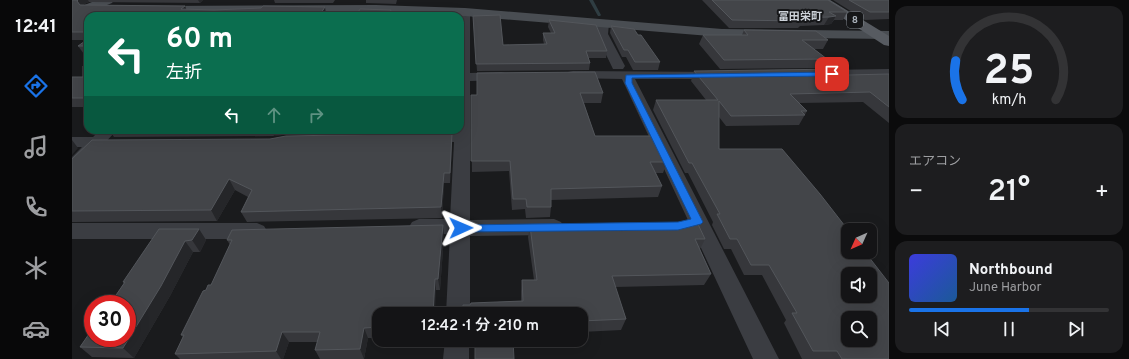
<!DOCTYPE html>
<html lang="ja">
<head>
<meta charset="utf-8">
<style>
  body { margin:0; font-family:Overpass,"Noto Sans JP",sans-serif; background:#1d1d1f; color:#f1f3f6; height:100vh; display:flex; flex-direction:column; font-size:15px; white-space:nowrap }
  * { box-sizing:border-box; margin:0 }
  p { font-size:13px; color:#9d9ea1 }
  .icon { flex:none; width:22px; height:22px; fill:none; stroke:currentColor; stroke-width:2; stroke-linecap:round; stroke-linejoin:round }
  .map { position:relative; flex:1; overflow:hidden }
  .sheet { display:flex; flex-direction:column; gap:6px; padding:6px; background:#0b0b0c; width:240px }
  .sheet>* { flex:none }
  .guide { position:absolute; left:12px; top:12px; width:380px; height:122px; border-radius:12px; box-shadow:0 4px 16px #0002,0 0 0 1px #333335; background:#0b6e4f; color:#fff; overflow:hidden }
  .needle { width:26px; rotate:225deg }
  .tools { position:absolute; left:769px; top:223px; display:grid; gap:8px }
  .tools a { display:grid; place-items:center; width:36px; height:36px; border-radius:8px; background:#141416; box-shadow:0 4px 16px #0002,0 0 0 1px #333335; font-size:20px }
  .speed { position:absolute; left:12px; top:295px; display:flex; gap:8px; font-size:20px; font-weight:700; text-align:center }
  .speed>* { display:grid; place-content:center; width:52px; height:52px; border-radius:50%; background:#141416; box-shadow:0 4px 16px #0002,0 0 0 1px #333335; line-height:1 }
  .speed .limit { border:6px solid #d22; background:#fff; color:#111 }
  .pin { position:absolute; display:grid; place-items:center; width:34px; height:34px; color:#fff; margin:-17px; border-radius:8px; box-shadow:0 2px 6px #0006 }
  .me { position:absolute; width:44px; margin:-22px; rotate:89deg; stroke-linejoin:round; filter:drop-shadow(0 0 3px #0008) }
  .turn { display:flex; align-items:center; gap:14px; height:84px; padding:0 16px; font-size:18px }
  .turn .icon { width:52px; height:52px; stroke-width:2.5 }
  .turn b { display:block; font-size:28px; line-height:34px }
  .lanes { display:flex; align-items:center; height:38px; padding:0 16px; background:#0003; justify-content:center; gap:20px; direction:ltr }
  .lanes .off { opacity:.35 }
  .big { font-size:30px; font-weight:600; line-height:1.1 }
  .sheet .widget { flex:1; display:flex; flex-direction:column; justify-content:center; gap:6px; min-width:0; padding:0 14px; border-radius:12px; background:#1d1d1f }
  .sheet .dial { align-items:center; gap:0 }
  .dial svg { height:104px; overflow:visible; fill:none; stroke:#333335; stroke-width:7; stroke-linecap:round; text-anchor:middle }
  .dial text { fill:#f1f3f6; stroke:none }
  .song { display:flex; align-items:center; gap:12px }
  .cover { width:48px; height:48px; border-radius:6px; background:linear-gradient(135deg,hsl(240 70% 55%),hsl(210 70% 35%)) }
  .played { height:4px; border-radius:2px; background:linear-gradient(90deg,#1a73e8 60%,#333335 60%) }
  .keys { display:flex; justify-content:space-around; direction:ltr }
  .heat { display:flex; justify-content:space-between; align-items:center; font-size:22px; direction:ltr }
  .trip { position:absolute; left:300px; top:307px; width:216px; height:40px; border-radius:12px; background:#141416; box-shadow:0 4px 16px #0002,0 0 0 1px #333335; font-weight:600; line-height:40px; text-align:center }
  main { display:flex; flex:1; min-height:0 }
  .menu { display:flex; flex-direction:column; width:72px; justify-content:space-around; align-items:center; background:#080809; color:#9d9ea1 }
  .menu .icon { width:28px; height:28px }
  .menu .current { color:#1a73e8 }
  .menu b { font-size:18px; color:#f1f3f6 }
  .map>svg:first-child { display:block }
</style>
</head>
<body>
<main>
<nav class="menu">
<b>12:41</b>
<svg class="icon current" aria-label="directions" viewBox="0 0 24 24"><path d="M12 3l9 9-9 9-9-9zM9 14v-3h6M13 9l2 2-2 2"/></svg>
<svg class="icon" aria-label="music" viewBox="0 0 24 24"><path d="M9 18V5l10-2v13"/><circle cx="6" cy="18" r="3"/><circle cx="16" cy="16" r="3"/></svg>
<svg class="icon" aria-label="phone" viewBox="0 0 24 24"><path d="M5 4h4l2 5-3 2q2 4 5 5l2-3 5 2v4C11 20 4 13 5 4z"/></svg>
<svg class="icon" aria-label="climate" viewBox="0 0 24 24"><path d="M12 3v18M4 7l16 10M4 17L20 7"/></svg>
<svg class="icon" aria-label="car" viewBox="0 0 24 24"><path d="M5 17H2v-5l4-1 3-4h7l3 4 3 1v5h-3M9 17h6M6 11h13"/><circle cx="7" cy="17" r="2"/><circle cx="17" cy="17" r="2"/></svg>
</nav>
<div class="map">
<svg width="817" height="359" viewBox="0 0 817 359">
  <rect width="100%" height="100%" fill="#1a1b1d"/>
  <g fill="none" stroke-linecap="round" stroke-linejoin="round">
    <path fill="#2f3d42" fill-rule="evenodd" d="M517 0H521L529 15 528 16H526Z"/>
    <path fill="#3b3d42" fill-rule="evenodd" d="M393 9 398 12V73L429 72 434 73 436 76 434 79 429 80 398 81V220L482 219 489 222 492 227 489 232 482 235 398 236V314H374L378 234 347 235 340 232 337 227 340 222 347 219H378L382 142H350L348 138 350 134 382 132V130H388L387 16 389 10Z
      M531 21 537 24 536 34 553 66 551 69H541L524 34 525 24Z
      M817 69V77L751 78 746 77 744 74 746 71 751 70Z
      M501 71 650 72 652 75 650 78 645 79H563L707 359H681L550 79 496 78 494 75 496 72Z
      M28 130H45L6 171 0 173V157L10 147H0V137H21Z
      M0 223H185L192 226 195 231 192 236 185 239H0Z
      M373 340H397V359H371Z"/>
    <path fill="#494d52" fill-rule="evenodd" d="M25 0H42L40 3 0 19V10Z
      M304 5 393 8 650 29 817 31V39L650 37 393 16 304 13 85 14 78 10 85 6Z"/>
    <path fill="#575b61" fill-rule="evenodd" d="M743 0H758L817 36V46L812 45Z"/>
  </g>
  <path fill="#36373b" d="M0 0H131L128 3 17 2 12 4 11 5 113 6 114 10 254 14 253 16H16V54H12L6 46 15 40H0Z
    M202 0H263L261 3H203Z
    M294 0H325L324 4 294 3Z
    M630 0H756L775 12 771 20H762L759 24 752 25 728 26 726 28H657Z
    M761 0H817V19L793 20Z
    M401 16 431 45 472 44 471 40V33H479L476 27 477 20 535 51 534 58H516L518 63 517 70 405 71Z
    M539 26 566 35 588 62 586 70H561L554 57H550L538 33Z
    M672 30 756 40 751 49H742L755 59 750 68 648 69 627 44 631 35H670Z
    M16 63V107H0V77H11Z
    M622 71 776 75 817 74V123L791 102 727 103 735 111 727 125 654 126 647 117V149L817 359H730L712 323 714 320 690 275H672L659 249H652L640 225 641 222 616 173H613L581 110 584 100H634L619 81Z
    M405 73 531 93 529 103H512L523 136 595 162 591 173H584L590 186 586 197 479 200V207L478 217 454 218 453 209 440 210 437 171 400 172 399 95H405Z
    M37 130H381L380 131 218 134 202 136 42 137Z
    M380 133V144L378 183H372L370 218 175 222 169 212 176 197 163 190 145 221 0 222V159L198 139Z
    M458 226 633 239 628 249 639 274 632 285 543 287 554 319 549 330 509 332V314L398 305 449 301V291L450 280H462L456 237Z
    M127 229 134 240 128 252H121L98 296 62 358 20 357 8 347 52 283 51 282Z
    M372 236 368 290H364L307 314V338H296L292 359H248L243 350 246 342H217L211 359H108L103 354 111 337 109 335 134 290 139 285 158 245 155 240Z"/>
  <path fill="#252629" d="M6 0H16L17 2 12 4 10 8 5 1Z
    M126 0H131L128 3Z
    M113 6 116 13 109 9Z
    M253 7 254 14 253 16H247Z
    M319 10V16H316Z
    M764 16 759 24 752 25 757 17Z
    M199 130H217L218 134 202 136Z
    M380 133V144L378 183V173Z
    M0 140 6 148 0 155Z
    M372 173V183L370 218 369 207Z
    M157 179 163 190 145 221 139 210Z
    M371 225 372 236 368 290 366 279Z
    M127 229 134 240 128 252 120 240Z
    M113 241 121 252 98 296 62 358 51 348Z
    M363 279 364 290 363 314H361Z
    M292 328 296 338 292 359 288 349Z
    M210 332 217 342 211 359H209L204 351Z"/>
  <path fill="#434549" stroke="#53565b" fill-rule="evenodd" d="M0 0H6L5 1 8 5 113 6 109 9 142 10 189 8 191 6 253 7 247 16H16V32H0Z
    M640 0H756L775 12H757L764 16 757 17 727 18 730 21 660 20Z
    M777 0H817V12H798Z
    M288 9 319 10 316 16H284Z
    M428 15 431 45 475 44 471 33H483L477 20 524 25 535 51H514L518 63 404 64 401 16Z
    M539 26 562 29 566 35H569L588 62H563L556 50H552Z
    M672 30 744 31 756 40H730L755 59 652 60 631 35H676Z
    M16 39V46H6Z
    M16 63V98H0V77H11V66Z
    M770 69 776 75 817 74V107L798 92 718 94 735 111H729L733 115 659 116 647 101V149H710L748 194 776 230V252H793L817 283V359H770L765 351H741L720 313H725L697 265H679L665 239H658L645 214H648L620 163H617L584 100H646L622 71ZM776 274H798V296H776ZM776 318H798V340H776Z
    M523 72 531 93H508L523 136H582L595 162H578L590 186 479 189V207H455L454 199H441L438 161H399V95H405V73Z
    M380 133 378 173H372L369 207 169 212 180 190 157 179 139 210 0 211V159L20 140 198 139 214 136Z
    M625 222 633 239H623L639 274 540 276 554 319 509 321V314H390L391 305H398L399 303 451 301 450 280H465L458 226 611 224Z
    M371 225 366 279H363L361 314H307V327L292 328 288 349 243 350 248 332H210L204 351 103 354 112 335H109L131 291 134 290 136 285H139L160 240H155L160 230Z
    M87 229H127L120 240 113 241 89 286 51 348 8 347 21 328V338H55V304H38L53 282H51Z
    M403 340H441L442 359H403Z"/>
  <path fill="#1a73e8" stroke="#114b97" d="M760 72 763 74 762 76 560 78V83L631 222 629 224 606 230 389 232 384 228 389 225 606 222 619 219 553 83 554 75Z"/>
  <g text-anchor="middle" dominant-baseline="central" stroke-width="4" stroke-linejoin="round" paint-order="stroke">
    <rect fill="#151618" stroke="#7f858c" stroke-width="1" x="775" y="12" width="16" height="16" rx="3"/>
    <g font-size="10" font-weight="bold" fill="#acb4bd">
      <text x="783" y="20">8</text>
    </g>
    <g font-size="11" font-weight="bold" fill="#cdd2d9" stroke="#151618">
      <text x="728" y="17">富田栄町</text>
    </g>
  </g>
</svg>
<div class="tools">
<a><svg class="needle" viewBox="-14 -14 28 28"><path d="M0-13l5 13h-10z" fill="#e53935"/><path d="M0 13l5-13h-10z" fill="#9d9ea1"/></svg></a>
<a><svg class="icon" aria-label="sound" viewBox="0 0 24 24"><path d="M4 9h4l5-4v14l-5-4H4zM17 9q2 3 0 6"/></svg></a>
<a><svg class="icon" aria-label="search" viewBox="0 0 24 24"><circle cx="10" cy="10" r="6"/><path d="M15 15l6 6"/></svg></a>
</div>
<div class="speed"><div class="limit">30</div></div>
<div class="pin" style="left:760px;top:74px;background:#d93025"><svg class="icon" aria-label="arrive" viewBox="0 0 24 24"><path d="M6 21V4h12l-3 4 3 4H6"/></svg></div>
<svg class="me" style="left:389px;top:228px" viewBox="-20 -20 40 40"><path d="M0-17L14 15 0 8-14 15z" fill="#1a73e8" stroke="#fff" stroke-width="4"/></svg>
<div class="trip">12:42 · 1 分 · 210 m</div>
<div class="guide">
<div class="turn"><svg class="icon" aria-label="left" viewBox="0 0 24 24"><path d="M17 20v-9H6M10 6l-5 5 5 5"/></svg><div><b>60 m</b>左折</div></div>
<div class="lanes"><svg class="icon" aria-label="left" viewBox="0 0 24 24"><path d="M17 20v-9H6M10 6l-5 5 5 5"/></svg><svg class="icon off" aria-label="ahead" viewBox="0 0 24 24"><path d="M12 20V5M6 11l6-6 6 6"/></svg><svg class="icon off" aria-label="right" viewBox="0 0 24 24"><path d="M7 20v-9h11M14 6l5 5-5 5"/></svg></div>
</div>
</div>
<section class="sheet">
<div class="widget dial"><svg viewBox="0 0 100 80">
<path d="M14 69A42 42 0 1 1 86 69"/>
<path d="M14 69A42 42 0 0 1 9 39" stroke="#1a73e8"/>
<text x="50" y="56" font-size="32" font-weight="700">25</text>
<text x="50" y="72" font-size="11">km/h</text>
</svg></div>
<div class="widget"><p>エアコン</p>
<div class="heat"><a>−</a><b class="big">21°</b><a>+</a></div>
</div>
<div class="widget">
<div class="song"><i class="cover"></i><div><b>Northbound</b><p>June Harbor</p></div></div>
<div class="played"></div>
<div class="keys"><svg class="icon" aria-label="previous" viewBox="0 0 24 24"><path d="M18 5L8 12l10 7zM5 5v14"/></svg><svg class="icon" aria-label="pause" viewBox="0 0 24 24"><path d="M8 5v14M16 5v14"/></svg><svg class="icon" aria-label="next" viewBox="0 0 24 24"><path d="M6 5l10 7-10 7zM19 5v14"/></svg></div>
</div>
</section>
</main>
</body>
</html>
